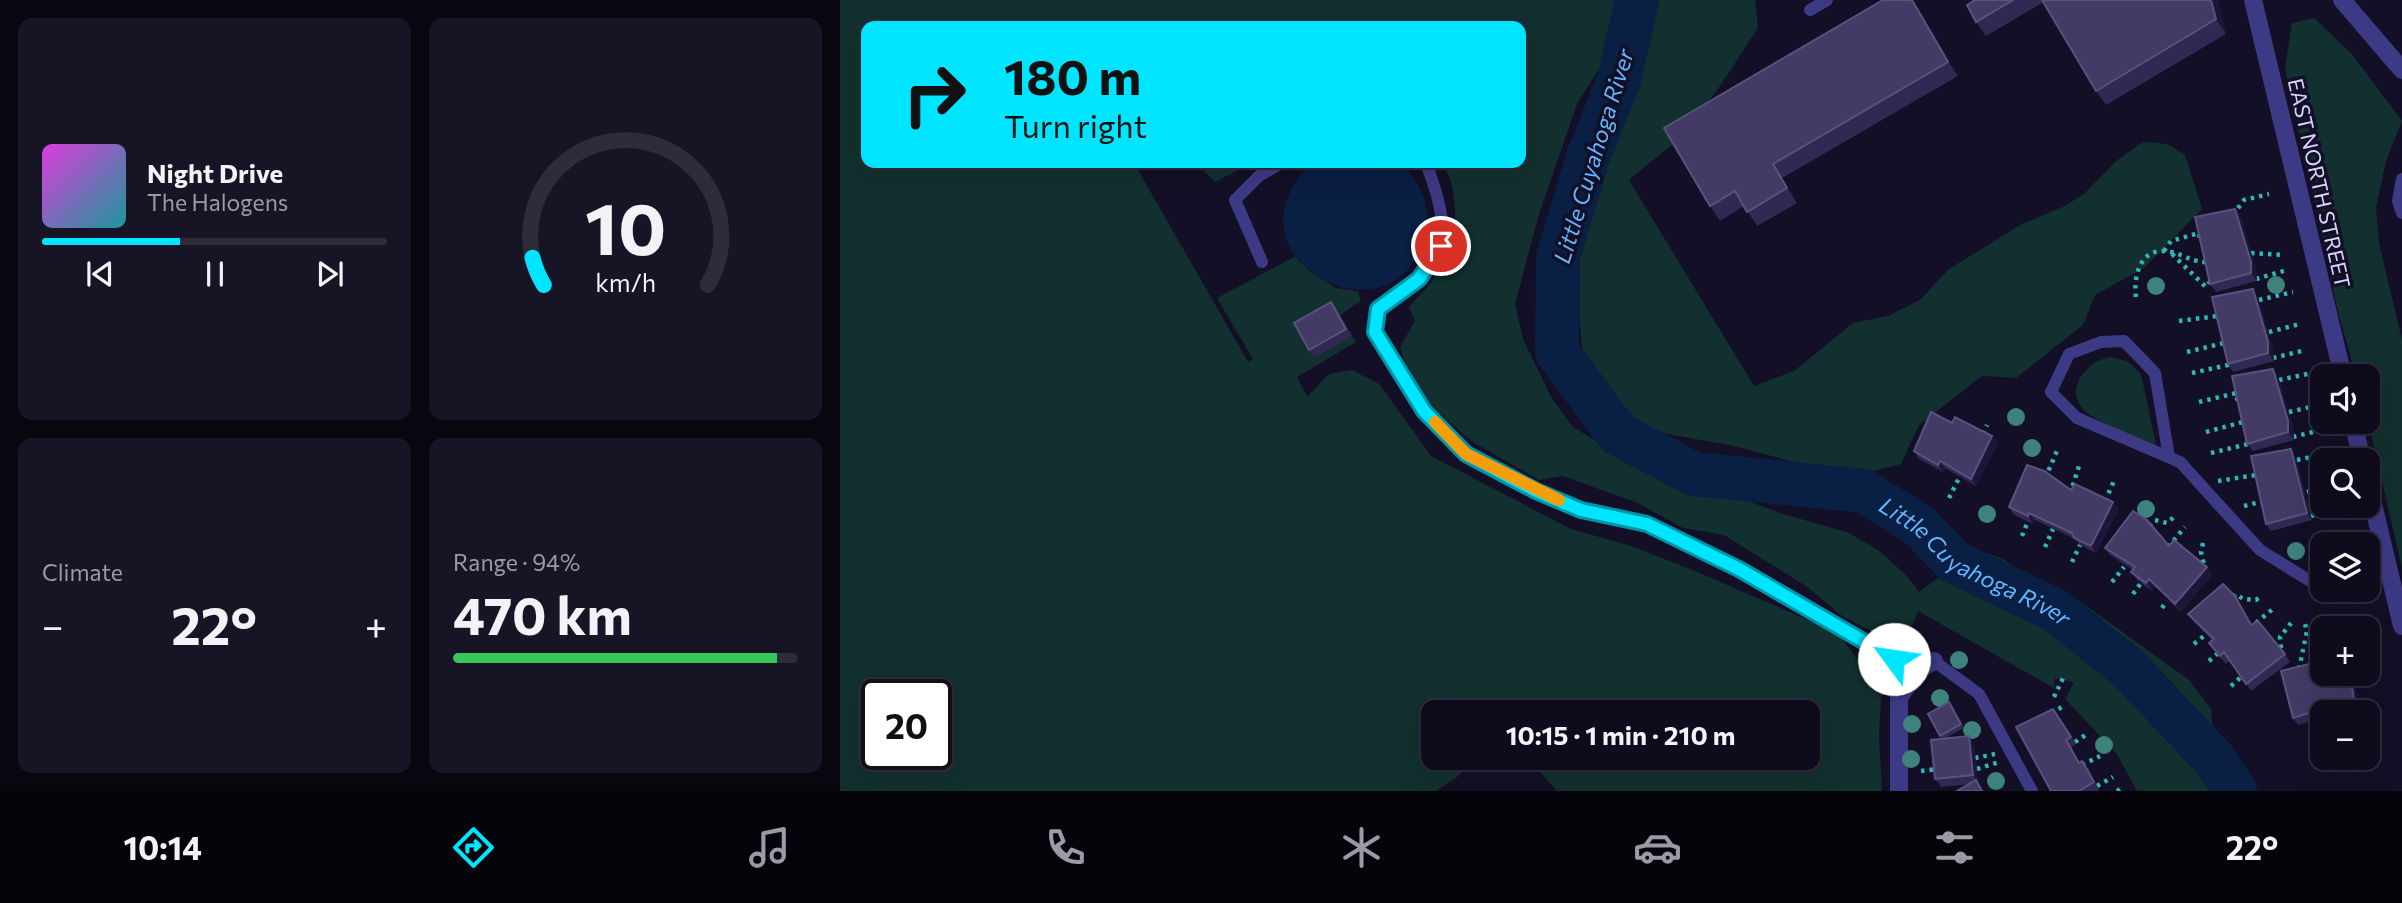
<!DOCTYPE html>
<html lang="en">
<head>
<meta charset="utf-8">
<style>
  body { margin:0; font-family:Commissioner,sans-serif; background:#171425; color:#f1f3f6; height:100vh; display:flex; flex-direction:column; font-size:26px; white-space:nowrap }
  * { box-sizing:border-box; margin:0 }
  p { font-size:23px; color:#9b9ba3 }
  .icon { flex:none; width:38px; height:38px; fill:none; stroke:currentColor; stroke-width:2; stroke-linecap:round; stroke-linejoin:round }
  .map { position:relative; flex:1; overflow:hidden }
  .sheet { display:flex; flex-direction:column; gap:18px; padding:18px; background:#08060f; width:840px }
  .sheet>* { flex:none }
  .hud { position:absolute; left:21px; top:21px; width:665px; height:147px; border-radius:14px; box-shadow:0 7px 28px #0002,0 0 0 2px #2e2b3b; background:#00e5ff; color:#111; overflow:hidden }
  .controls { position:absolute; left:1470px; top:364px; display:grid; gap:14px }
  .controls a { display:grid; place-items:center; width:70px; height:70px; border-radius:14px; background:#0e0b1c; box-shadow:0 7px 28px #0002,0 0 0 2px #2e2b3b; font-size:35px }
  .speed { position:absolute; left:21px; top:679px; display:flex; gap:14px; font-size:35px; font-weight:700; text-align:center }
  .speed>* { display:grid; place-content:center; width:91px; height:91px; border-radius:50%; background:#0e0b1c; box-shadow:0 7px 28px #0002,0 0 0 2px #2e2b3b; line-height:1 }
  .speed .limit { border:4px solid #111; border-radius:10px; background:#fff; color:#111 }
  .pin { position:absolute; display:grid; place-items:center; width:60px; height:60px; color:#fff; margin:-30px; border:4px solid #fff; border-radius:50%; box-shadow:0 2px 7px #0007 }
  .me { position:absolute; width:77px; margin:-38px; rotate:301deg; stroke-linejoin:round; filter:drop-shadow(0 0 5px #0008) }
  .turn { display:flex; align-items:center; gap:24px; height:147px; padding:0 28px; font-size:32px }
  .turn .icon { width:91px; height:91px; stroke-width:2.5 }
  .turn b { display:block; font-size:49px; line-height:60px }
  .big { font-size:52px; font-weight:700; line-height:1.1 }
  .sheet .card { flex:1; display:flex; flex-direction:column; justify-content:center; gap:10px; min-width:0; padding:0 24px; border-radius:14px; background:#171425 }
  .sheet .dial { align-items:center; gap:0 }
  .dial svg { height:182px; overflow:visible; fill:none; stroke:#2e2b3b; stroke-width:7; stroke-linecap:round; text-anchor:middle }
  .dial text { fill:#f1f3f6; stroke:none }
  .song { display:flex; align-items:center; gap:21px }
  .cover { width:84px; height:84px; border-radius:10px; background:linear-gradient(135deg,hsl(300 70% 55%),hsl(180 70% 35%)) }
  .played { height:7px; border-radius:4px; background:linear-gradient(90deg,#00e5ff 40%,#2e2b3b 40%) }
  .keys { display:flex; justify-content:space-around; direction:ltr }
  .heat { display:flex; justify-content:space-between; align-items:center; font-size:38px; direction:ltr }
  .charge { height:10px; border-radius:5px; background:linear-gradient(90deg,#34c759 94%,#2e2b3b 0) }
  .sheet .tiles { flex:1; display:grid; gap:18px; grid-template-columns:repeat(2,1fr) }
  .trip { position:absolute; left:581px; top:700px; width:399px; height:70px; border-radius:14px; background:#0e0b1c; box-shadow:0 7px 28px #0002,0 0 0 2px #2e2b3b; font-weight:700; line-height:70px; text-align:center }
  .tab-bar { display:flex; height:112px; justify-content:space-around; align-items:center; background:#06040b; color:#9b9ba3 }
  .tab-bar .icon { width:49px; height:49px }
  .tab-bar .active { color:#00e5ff }
  .tab-bar b { font-size:32px; color:#f1f3f6 }
  main { display:flex; flex:1; min-height:0 }
  .map>svg:first-child { display:block }
</style>
</head>
<body>
<main>
<section class="sheet">
<div class="tiles">
<div class="card">
<div class="song"><i class="cover"></i><div><b>Night Drive</b><p>The Halogens</p></div></div>
<div class="played"></div>
<div class="keys"><svg class="icon" aria-label="previous" viewBox="0 0 24 24"><path d="M18 5L8 12l10 7zM5 5v14"/></svg><svg class="icon" aria-label="pause" viewBox="0 0 24 24"><path d="M8 5v14M16 5v14"/></svg><svg class="icon" aria-label="next" viewBox="0 0 24 24"><path d="M6 5l10 7-10 7zM19 5v14"/></svg></div>
</div>
<div class="card dial"><svg viewBox="0 0 100 80">
<path d="M14 69A42 42 0 1 1 86 69"/>
<path d="M14 69A42 42 0 0 1 9 57" stroke="#00e5ff"/>
<text x="50" y="56" font-size="32" font-weight="700">10</text>
<text x="50" y="72" font-size="11">km/h</text>
</svg></div>
<div class="card"><p>Climate</p>
<div class="heat"><a>−</a><b class="big">22°</b><a>+</a></div>
</div>
<div class="card"><p>Range · 94%</p><b class="big">470 km</b><div class="charge"></div></div>
</div>
</section>
<div class="map">
<svg width="1562" height="791" viewBox="0 0 1562 791">
  <rect width="100%" height="100%" fill="#130f26"/>
  <path fill="#12302f" fill-rule="evenodd" d="M0 0H775L777 22 761 66 737 104 699 214 675 304 683 339 711 397 733 427 768 448 815 466 846 483 881 491 943 514 1007 532 1038 550 1066 575 1079 592 1137 550 1162 558 1195 584 1241 602 1349 680 1371 709 1376 791H1297L1277 754 1225 699 1234 682 1215 678 1214 688 1078 611 1074 622 1063 635 1031 631 1002 616 966 586 884 535 843 528 798 503 723 476 699 480 631 441 589 404 566 367 560 347 575 321 569 307C602 272 620 249 614 199 613 187 609 173 602 163H681V26H26V163H294L408 362 413 359 377 298 456 256 458 261 495 288 518 291 521 301 500 315 496 310 516 342 457 377 467 397 489 374 512 370 539 384 591 456 731 529 788 545 848 568 998 633 1022 666 1042 675 1039 738 1042 791H717L688 758H968V712H593V758H635L616 778 596 791H0ZM37 695H96V754H37Z
    M819 0H915L918 28 880 86 840 138 789 180 914 386 954 371 1013 323 1048 316 1080 300 1109 269 1182 224 1225 206 1245 193 1276 161 1303 142 1328 144 1345 155 1362 209 1304 268 1255 295 1243 325 1176 378 1142 376 1079 425 1061 464 1011 477 894 446 822 433 776 409 744 372 734 254 741 218 762 150 782 124Z
    M1474 18 1511 53 1562 121 1546 161 1536 208 1539 243 1562 340V568L1528 421V376H1516L1498 312 1445 68 1452 23Z
    M356 163H412L375 182Z
    M1270 357 1287 361 1301 374 1316 444C1305 444 1256 420 1246 412 1222 391 1246 361 1270 357Z"/>
  <path fill="#0a1f44" d="M472 163H559C578 178 591 204 586 229 563 356 372 259 472 163Z"/>
  <g fill="none" stroke-linecap="round" stroke-linejoin="round">
    <path stroke="#0a1f44" stroke-width="44" id="s1" d="M797 0 779 80 748 157 718 257 717 352 778 434 854 474 1024 491 1081 527 1114 562 1215 610 1289 669 1374 759 1395 791"/>
    <path stroke="#2fb8b0" stroke-width="4.5" stroke-dasharray="3.5 5" stroke-linecap="butt" d="M1393 215 1404 200 1429 194
      M1324 251 1331 241 1359 233 1360 239
      M1411 253 1444 255
      M1332 254 1366 287 1373 278
      M1416 279 1447 270
      M1296 297C1293 275 1301 245 1331 252 1345 255 1353 263 1369 262
      M1419 300 1453 292
      M1339 321 1377 316
      M1429 332 1460 324
      M1347 352 1384 343 1383 340
      M1433 358 1466 350
      M1352 373 1388 365V361
      M1439 380 1472 373
      M1359 402 1396 393 1397 399 1401 398
      M1449 412 1479 405
      M1366 432 1403 422 1402 419
      M1143 434 1147 425
      M1453 437 1485 429
      M1371 453 1408 444 1407 442
      M1457 460 1491 453
      M1203 472 1207 474 1217 451
      M1378 481 1416 475
      M1467 492 1482 488
      M1230 494 1240 463
      M1109 498 1119 478
      M1265 501 1274 481
      M1404 506 1424 501
      M1471 516 1504 508
      M1309 526 1315 520 1327 523 1334 517
      M1182 536 1188 521
      M1363 543 1361 552 1364 565
      M1205 547 1213 529
      M1328 547 1345 527
      M1232 562 1240 545
      M1272 582 1284 567
      M1293 594 1301 583
      M1393 597 1396 594 1403 599 1416 600 1421 596
      M1322 608 1327 601
      M1489 617 1492 628
      M1416 623 1434 608
      M1354 644 1365 635
      M1441 648 1440 637 1451 623
      M1369 661 1377 654
      M1459 669 1467 631 1465 624
      M1391 686 1400 678
      M1214 697 1225 674
      M1211 713 1224 706
      M1475 721 1481 739
      M1235 742 1247 734
      M1135 758 1155 754
      M1242 765 1260 756
      M1137 769 1159 762
      M1081 771 1098 769
      M1257 786 1273 777
      M1277 791 1280 789"/>
    <path stroke="#3d3a85" stroke-width="12" d="M970 10 987 0
      M586 163C616 243 606 259 538 309L535 332 584 411 626 454 696 491 741 510 807 524 899 569 1077 673
      M1562 179 1558 201 1562 213
      M422 262 395 200 419 176 441 163
      M1329 457 1315 373 1284 341 1261 342 1229 354 1211 392 1237 418 1340 462 1420 550 1475 584 1482 583
      M1528 570 1547 565
      M1094 661 1139 694 1192 791"/>
    <path stroke="#3d3a85" stroke-width="18" d="M1502 0 1562 70
      M1059 791V697L1081 668 1094 661"/>
    <path stroke="#3d3a85" stroke-width="18" d="M1413 0 1503 376
      M1513 422 1522 460
      M1528 483 1562 626"/>
  </g>
  <g fill="#3d827b">
    <circle cx="1436" cy="285" r="9"/>
    <circle cx="1316" cy="286" r="9"/>
    <circle cx="1176" cy="417" r="9"/>
    <circle cx="1192" cy="448" r="9"/>
    <circle cx="1306" cy="509" r="9"/>
    <circle cx="1147" cy="514" r="9"/>
    <circle cx="1456" cy="551" r="9"/>
    <circle cx="1119" cy="660" r="9"/>
    <circle cx="1100" cy="698" r="9"/>
    <circle cx="1072" cy="724" r="9"/>
    <circle cx="1132" cy="730" r="9"/>
    <circle cx="1264" cy="745" r="9"/>
    <circle cx="1071" cy="759" r="9"/>
    <circle cx="1156" cy="781" r="9"/>
  </g>
  <path fill="#312854" d="M1073 0 1118 76 942 178 957 203 917 226 904 206 880 221 870 206Z
    M1135 0H1378L1386 34 1266 105 1256 91 1204 2 1146 36 1136 22Z
    M1395 209 1401 217 1416 270 1417 281 1376 292 1370 284Z
    M1418 297 1433 350 1434 361 1393 372 1388 364Z
    M497 310 512 336 474 358 469 350Z
    M1438 376 1453 429 1454 440 1413 451 1407 444Z
    M1152 436 1158 443 1136 486 1105 468 1103 472 1079 459 1074 451Z
    M1451 449 1456 457 1472 520 1431 531 1426 524Z
    M1231 490 1273 502 1278 510 1256 553 1240 545 1235 539 1195 520 1193 524 1174 515 1169 507Z
    M1329 546 1372 575 1341 612 1315 586 1312 591 1297 580 1291 572 1293 570 1270 555 1265 548Z
    M1400 604 1412 625 1445 654 1450 662 1411 691 1390 660 1386 664 1369 643 1372 640 1354 622 1348 614Z
    M1481 661 1482 663V674H1512L1518 700 1519 711 1482 712V718L1458 725 1453 718Z
    M1109 702 1124 728 1104 739 1129 736 1134 744 1138 783 1143 791H1116L1130 784 1101 787 1095 779 1102 739 1100 736Z
    M1213 709 1236 744 1231 747 1239 763 1248 768 1259 790 1257 791H1211Z"/>
  <path fill="#1d163a" d="M1072 0 1074 2 1118 76 1108 62Z
    M1371 0H1378L1386 34 1376 19Z
    M933 164 942 178 957 203 947 188Z
    M1395 209 1401 217 1416 270 1417 281 1411 273Z
    M1413 289 1418 297 1433 350 1434 361 1428 353Z
    M1433 369 1438 376 1453 429 1454 440 1448 432Z
    M1152 436 1158 443 1136 486 1131 479Z
    M1451 449 1456 457 1472 520 1467 513Z
    M1100 461 1105 468 1103 472 1098 465Z
    M1273 502 1278 510 1256 553 1251 546Z
    M1189 513 1195 520 1193 524 1188 516Z
    M1367 567 1372 575 1341 612 1335 604Z
    M1309 579 1315 586 1312 591 1306 583Z
    M1508 674H1512L1518 700 1519 711 1514 704Z
    M1129 736 1134 744 1138 783 1133 775Z"/>
  <path fill="#433a66" stroke="#5a527e" stroke-width="2" d="M1043 0H1072L1108 62 933 164 947 188 907 212 895 191 870 206 824 128Z
    M1135 0H1173L1136 22 1127 5Z
    M1202 0H1371L1376 19 1256 91Z
    M1395 209 1411 262V273L1370 284 1355 217Z
    M1413 289 1428 342V353L1388 364 1372 297Z
    M491 302 506 329 469 350 454 323Z
    M1433 369 1448 421V432L1407 444 1392 376Z
    M1091 412 1112 423 1115 417 1152 436 1131 479 1100 461 1098 465 1074 451Z
    M1451 449 1467 513 1426 524 1411 456Z
    M1187 465 1204 471 1231 490 1235 484 1273 502 1251 546 1234 538 1232 533 1189 513 1188 516 1169 507Z
    M1293 511 1307 520 1329 546 1334 540 1367 567 1335 604 1309 579 1306 583 1291 572 1295 567 1265 548Z
    M1383 584 1395 596 1411 625 1418 621 1445 654 1406 684 1384 652 1380 656 1369 643 1374 639 1348 614Z
    M1481 661 1482 674H1508L1513 692 1514 704 1488 712 1487 707 1453 718 1441 671Z
    M1109 702 1121 724 1100 736 1088 714Z
    M1213 709 1231 737 1226 740 1239 763 1242 761 1254 782 1239 791H1211L1176 727Z
    M1129 736 1133 775 1095 779 1091 740Z
    M1136 780 1142 791H1117Z"/>
  <g fill="none" stroke-linecap="round" stroke-linejoin="round">
    <g stroke="#0095a6" stroke-width="18">
      <path id="route" d="M601 246 579 279 538 309 535 332 584 411 626 454 696 491 741 510 807 524 899 569 1054 659"/>
    </g>
    <use href="#route" stroke="#00e5ff" stroke-width="12"/>
    <path stroke="#f59e0b" stroke-width="12" d="M595 422 626 454 719 500"/>
  </g>
  <g text-anchor="middle" dominant-baseline="central" stroke-width="7" stroke-linejoin="round" paint-order="stroke">
    <g font-size="21" fill="#d9d4ff" stroke="#130f26">
      <text transform="translate(1480 183) rotate(77)">EAST NORTH STREET</text>
    </g>
    <g font-size="23" font-style="italic" fill="#62b6ff" stroke="#130f26">
      <text transform="translate(753 156) rotate(-73)">Little Cuyahoga River</text>
      <text stroke="none"><textPath href="#s1" startOffset="856">Little Cuyahoga River</textPath></text>
    </g>
  </g>
</svg>
<div class="controls">
<a><svg class="icon" aria-label="sound" viewBox="0 0 24 24"><path d="M4 9h4l5-4v14l-5-4H4zM17 9q2 3 0 6"/></svg></a>
<a><svg class="icon" aria-label="search" viewBox="0 0 24 24"><circle cx="10" cy="10" r="6"/><path d="M15 15l6 6"/></svg></a>
<a><svg class="icon" aria-label="layers" viewBox="0 0 24 24"><path d="M12 4l9 5-9 5-9-5zM3 14l9 5 9-5"/></svg></a>
<a>+</a>
<a>−</a>
</div>
<div class="speed"><div class="limit">20</div></div>
<div class="pin" style="left:601px;top:246px;background:#d93025"><svg class="icon" aria-label="arrive" viewBox="0 0 24 24"><path d="M6 21V4h12l-3 4 3 4H6"/></svg></div>
<svg class="me" style="left:1054px;top:659px" viewBox="-20 -20 40 40"><circle r="19" fill="#fff"/><path d="M0-13L10 11 0 6-10 11z" fill="#00e5ff"/></svg>
<div class="trip">10:15 · 1 min · 210 m</div>
<div class="hud">
<div class="turn"><svg class="icon" aria-label="right" viewBox="0 0 24 24"><path d="M7 20v-9h11M14 6l5 5-5 5"/></svg><div><b>180 m</b>Turn right</div></div>
</div>
</div>
</main>
<nav class="tab-bar">
<b>10:14</b>
<svg class="icon active" aria-label="directions" viewBox="0 0 24 24"><path d="M12 3l9 9-9 9-9-9zM9 14v-3h6M13 9l2 2-2 2"/></svg>
<svg class="icon" aria-label="music" viewBox="0 0 24 24"><path d="M9 18V5l10-2v13"/><circle cx="6" cy="18" r="3"/><circle cx="16" cy="16" r="3"/></svg>
<svg class="icon" aria-label="phone" viewBox="0 0 24 24"><path d="M5 4h4l2 5-3 2q2 4 5 5l2-3 5 2v4C11 20 4 13 5 4z"/></svg>
<svg class="icon" aria-label="climate" viewBox="0 0 24 24"><path d="M12 3v18M4 7l16 10M4 17L20 7"/></svg>
<svg class="icon" aria-label="car" viewBox="0 0 24 24"><path d="M5 17H2v-5l4-1 3-4h7l3 4 3 1v5h-3M9 17h6M6 11h13"/><circle cx="7" cy="17" r="2"/><circle cx="17" cy="17" r="2"/></svg>
<svg class="icon" aria-label="filters" viewBox="0 0 24 24"><path d="M4 7h16M4 17h16"/><circle cx="9" cy="7" r="2"/><circle cx="15" cy="17" r="2"/></svg>
<b>22°</b>
</nav>
</body>
</html>
